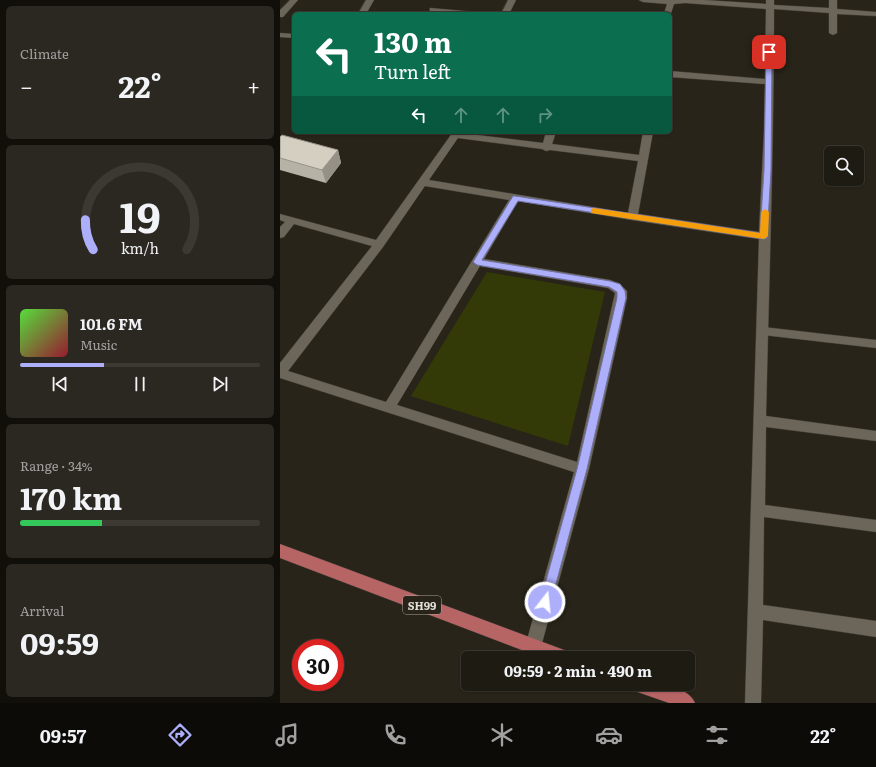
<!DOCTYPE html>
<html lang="en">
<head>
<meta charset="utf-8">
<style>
  body { margin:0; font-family:Literata,serif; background:#2b2821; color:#f1f3f6; height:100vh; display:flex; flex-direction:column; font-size:15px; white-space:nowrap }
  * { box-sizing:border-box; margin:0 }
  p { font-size:13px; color:#a1a1a0 }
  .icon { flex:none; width:22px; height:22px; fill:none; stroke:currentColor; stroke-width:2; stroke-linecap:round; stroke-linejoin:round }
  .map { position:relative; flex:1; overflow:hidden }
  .drawer { display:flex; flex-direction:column; gap:6px; padding:6px; background:#100f0a; width:280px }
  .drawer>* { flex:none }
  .banner { position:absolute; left:12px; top:12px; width:380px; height:122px; border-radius:6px; box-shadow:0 1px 3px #0004,0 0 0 1px #3c3933; background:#0b6e4f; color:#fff; overflow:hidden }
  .fabs { position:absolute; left:544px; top:146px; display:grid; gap:8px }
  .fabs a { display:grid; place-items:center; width:40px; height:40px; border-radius:6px; background:#1e1b13; box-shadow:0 1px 3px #0004,0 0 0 1px #3c3933; font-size:20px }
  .speed { position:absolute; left:12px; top:639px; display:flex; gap:8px; font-size:20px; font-weight:700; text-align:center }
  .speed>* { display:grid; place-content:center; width:52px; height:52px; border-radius:50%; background:#1e1b13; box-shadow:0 1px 3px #0004,0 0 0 1px #3c3933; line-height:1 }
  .speed .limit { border:6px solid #d22; background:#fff; color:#111 }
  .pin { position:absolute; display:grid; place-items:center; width:34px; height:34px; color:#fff; margin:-17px; border-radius:8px; box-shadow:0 2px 6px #0006 }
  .me { position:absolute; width:44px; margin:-22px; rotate:16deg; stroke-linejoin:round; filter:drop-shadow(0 0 3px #0008) }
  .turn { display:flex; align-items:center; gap:14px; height:84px; padding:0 16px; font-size:18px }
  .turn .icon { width:52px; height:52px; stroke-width:2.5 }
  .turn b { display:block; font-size:28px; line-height:34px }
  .lanes { display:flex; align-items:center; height:38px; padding:0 16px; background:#0003; justify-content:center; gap:20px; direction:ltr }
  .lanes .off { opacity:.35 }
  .big { font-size:30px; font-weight:700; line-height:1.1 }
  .drawer .widget { flex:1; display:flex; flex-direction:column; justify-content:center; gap:6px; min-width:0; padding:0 14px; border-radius:6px; background:#2b2821 }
  .drawer .dial { align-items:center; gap:0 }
  .dial svg { height:104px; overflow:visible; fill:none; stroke:#3c3933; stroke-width:7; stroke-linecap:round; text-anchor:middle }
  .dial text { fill:#f1f3f6; stroke:none }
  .song { display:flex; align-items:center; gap:12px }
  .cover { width:48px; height:48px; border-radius:6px; background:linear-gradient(135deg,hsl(110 70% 55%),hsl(350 70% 35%)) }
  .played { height:4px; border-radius:2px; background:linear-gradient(90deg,#adaffb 35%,#3c3933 35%) }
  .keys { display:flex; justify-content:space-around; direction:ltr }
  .heat { display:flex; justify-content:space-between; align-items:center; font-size:22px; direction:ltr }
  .charge { height:6px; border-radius:3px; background:linear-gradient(90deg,#34c759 34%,#3c3933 0) }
  .trip { position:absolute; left:181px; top:651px; width:234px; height:40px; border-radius:6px; background:#1e1b13; box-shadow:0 1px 3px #0004,0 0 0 1px #3c3933; font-weight:700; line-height:40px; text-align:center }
  .tabs { display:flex; height:64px; justify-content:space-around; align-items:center; background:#0c0b08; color:#a1a1a0 }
  .tabs .icon { width:28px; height:28px }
  .tabs .on { color:#adaffb }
  .tabs b { font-size:18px; color:#f1f3f6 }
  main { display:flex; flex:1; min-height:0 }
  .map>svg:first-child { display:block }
</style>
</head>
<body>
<main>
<section class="drawer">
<div class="widget"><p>Climate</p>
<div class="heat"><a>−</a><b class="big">22°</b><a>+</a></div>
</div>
<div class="widget dial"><svg viewBox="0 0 100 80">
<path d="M14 69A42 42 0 1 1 86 69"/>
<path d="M14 69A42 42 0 0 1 8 46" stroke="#adaffb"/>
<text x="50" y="56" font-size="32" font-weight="700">19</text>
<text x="50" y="72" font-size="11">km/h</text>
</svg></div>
<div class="widget">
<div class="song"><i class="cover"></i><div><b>101.6 FM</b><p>Music</p></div></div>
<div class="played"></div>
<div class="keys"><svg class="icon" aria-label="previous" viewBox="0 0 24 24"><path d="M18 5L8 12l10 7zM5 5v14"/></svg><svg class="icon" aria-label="pause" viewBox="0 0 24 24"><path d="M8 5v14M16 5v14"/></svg><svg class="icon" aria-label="next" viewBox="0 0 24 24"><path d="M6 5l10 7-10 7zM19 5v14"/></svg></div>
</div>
<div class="widget"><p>Range · 34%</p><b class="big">170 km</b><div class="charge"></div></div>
<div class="widget"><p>Arrival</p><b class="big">09:59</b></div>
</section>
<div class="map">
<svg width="596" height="703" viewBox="0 0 596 703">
  <rect width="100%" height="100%" fill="#282419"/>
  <path fill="#333a07" d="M207 272 325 292 288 446 131 396Z"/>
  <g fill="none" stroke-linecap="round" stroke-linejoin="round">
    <g stroke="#433f37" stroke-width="1">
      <path id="lane" d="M483 327 596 340V348L483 335 480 334 478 331 480 328Z"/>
    </g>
    <g stroke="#433f37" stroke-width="1">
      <path id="street" d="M10 0H18L3 17H0V10Z
        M86 0H94L86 14H78Z
        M228 0H236L229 14H221Z
        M359 0H424L486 4V0H494V5L549 8V0H557V9L596 12V16L557 14V33L553 35 549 33V13L494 9C494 145 489 281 486 416L596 431V441L486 427 485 505 596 520V532L484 517 483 605 596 621V637L483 620 481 703H465L479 239 352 220 238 201 204 259 330 280 340 284 347 291V298L309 469 261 647 259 653 253 655 247 653 245 647 294 472 0 378V363L92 246 14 224 4 237 0 238V227L5 222 0 220V214L96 240 173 132 263 143 266 132H276L272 144 359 155 363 132H373L358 214 479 232 484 130 485 84 390 77V71L485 79 486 9 405 3 394 4 390 16V14H384L387 4 363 2ZM178 138 262 149 266 151 270 150 358 161 348 213 149 180ZM145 186 229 200 106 402 8 371 103 247ZM200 266 328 288 335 293 297 462 117 405Z
        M150 8 195 12 199 14 153 12H150Z
        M0 33 14 34V38L0 37Z"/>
    </g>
    <g stroke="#433f37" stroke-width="1">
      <path id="primary" d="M0 544 284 650 290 652 292 658H263L0 558Z
        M350 684C368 684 407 683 415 703H389L352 690Z"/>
    </g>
    <use href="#lane" fill="#6b6659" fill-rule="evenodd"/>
    <use href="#street" fill="#6b6659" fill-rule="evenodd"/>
    <use href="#primary" fill="#b76465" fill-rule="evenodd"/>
  </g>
  <path fill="#b7b2a6" d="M0 137 58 150 61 163 46 183 0 170Z"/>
  <path fill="#959187" d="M58 150 61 163 46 183 42 170Z"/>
  <path fill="#d5cfc1" stroke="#959187" d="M2 135 58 150 42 170 0 158V137Z"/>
  <path fill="#adaffb" stroke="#7072a3" d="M489 50 492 52 491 170 487 238 484 239 238 201 202 260 330 281 340 284 345 291 346 298 307 469 271 602 269 606 265 608 261 606 260 602 297 469 337 298V292L329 287 197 265 193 262 233 196H235L480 233 484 170 486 52Z"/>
  <path fill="#f59e0b" d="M314 208 480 233 481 212 485 209 489 212 488 236 484 239 311 213V209Z"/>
  <g text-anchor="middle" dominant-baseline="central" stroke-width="4" stroke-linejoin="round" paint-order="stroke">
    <rect fill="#282419" stroke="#aaa69e" stroke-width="1" x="123" y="596" width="38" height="18" rx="3"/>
    <g font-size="11" font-weight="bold" fill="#e1ded7">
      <text x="142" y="605">SH99</text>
    </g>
  </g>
</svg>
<div class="fabs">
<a><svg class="icon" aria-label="search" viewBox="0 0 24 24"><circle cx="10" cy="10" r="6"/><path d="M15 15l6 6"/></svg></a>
</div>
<div class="speed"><div class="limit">30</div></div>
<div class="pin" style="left:489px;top:52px;background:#d93025"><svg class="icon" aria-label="arrive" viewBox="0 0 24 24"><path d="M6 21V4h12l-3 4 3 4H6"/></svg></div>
<svg class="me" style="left:265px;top:602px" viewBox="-20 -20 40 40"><circle r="17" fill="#adaffb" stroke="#fff" stroke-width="3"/><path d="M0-11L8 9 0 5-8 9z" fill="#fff"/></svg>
<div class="trip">09:59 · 2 min · 490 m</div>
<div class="banner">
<div class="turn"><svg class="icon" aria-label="left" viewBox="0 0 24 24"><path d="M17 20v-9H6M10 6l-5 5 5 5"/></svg><div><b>130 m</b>Turn left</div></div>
<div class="lanes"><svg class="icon" aria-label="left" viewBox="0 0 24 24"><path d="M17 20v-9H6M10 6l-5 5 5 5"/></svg><svg class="icon off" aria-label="ahead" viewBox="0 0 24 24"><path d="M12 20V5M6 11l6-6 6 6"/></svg><svg class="icon off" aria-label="ahead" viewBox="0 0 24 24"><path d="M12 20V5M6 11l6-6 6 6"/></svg><svg class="icon off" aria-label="right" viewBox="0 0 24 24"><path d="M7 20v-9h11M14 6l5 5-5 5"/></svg></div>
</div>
</div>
</main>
<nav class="tabs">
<b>09:57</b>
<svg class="icon on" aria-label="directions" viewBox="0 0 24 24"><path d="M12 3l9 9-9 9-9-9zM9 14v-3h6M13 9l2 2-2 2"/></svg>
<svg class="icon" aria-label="music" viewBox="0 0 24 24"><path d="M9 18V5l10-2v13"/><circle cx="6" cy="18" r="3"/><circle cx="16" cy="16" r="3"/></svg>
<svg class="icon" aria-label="phone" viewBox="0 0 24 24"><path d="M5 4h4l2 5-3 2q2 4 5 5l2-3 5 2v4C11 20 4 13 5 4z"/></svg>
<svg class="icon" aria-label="climate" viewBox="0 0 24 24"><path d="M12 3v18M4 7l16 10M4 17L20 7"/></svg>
<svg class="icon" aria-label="car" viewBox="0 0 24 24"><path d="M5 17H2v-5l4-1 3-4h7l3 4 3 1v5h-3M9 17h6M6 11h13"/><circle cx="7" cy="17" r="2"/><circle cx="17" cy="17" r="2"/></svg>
<svg class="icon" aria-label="filters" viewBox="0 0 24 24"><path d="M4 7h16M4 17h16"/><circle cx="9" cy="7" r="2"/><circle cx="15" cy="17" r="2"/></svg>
<b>22°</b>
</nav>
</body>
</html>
